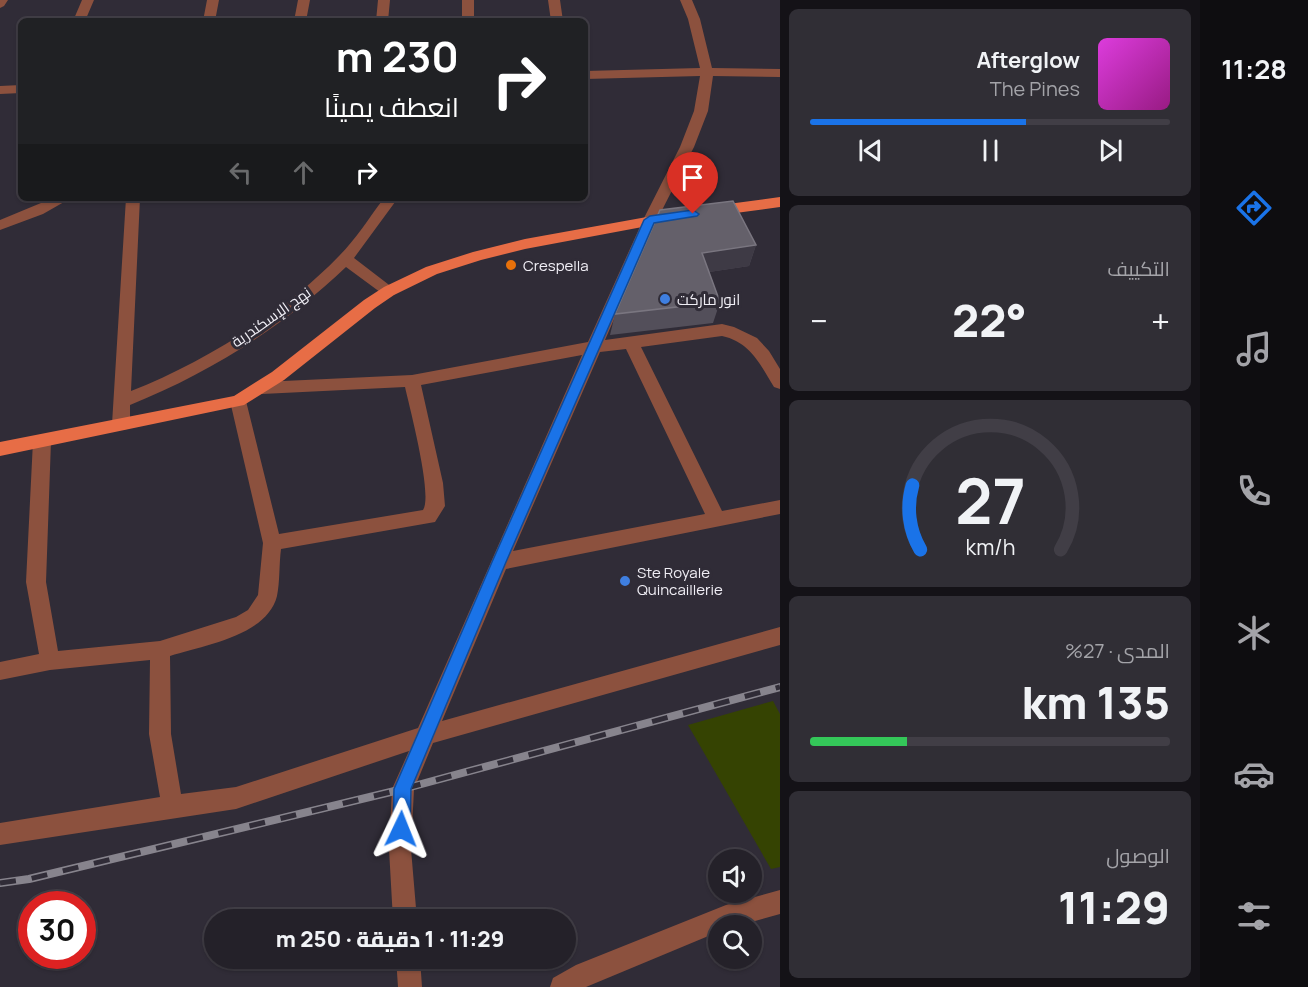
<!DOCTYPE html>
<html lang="ar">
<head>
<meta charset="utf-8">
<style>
  body { margin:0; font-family:Manrope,Cairo,sans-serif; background:#302e35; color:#f1f3f6; direction:rtl; height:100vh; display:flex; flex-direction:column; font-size:22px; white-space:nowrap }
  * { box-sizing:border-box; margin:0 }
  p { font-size:20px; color:#a3a3a8 }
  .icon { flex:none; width:33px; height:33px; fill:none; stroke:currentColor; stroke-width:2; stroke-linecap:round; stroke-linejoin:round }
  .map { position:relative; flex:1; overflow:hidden; direction:ltr }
  .details { display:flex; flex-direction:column; gap:9px; padding:9px; background:#141217; width:420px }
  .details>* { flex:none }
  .guide { position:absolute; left:18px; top:18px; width:570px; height:183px; border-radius:9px; box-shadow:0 2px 4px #0004,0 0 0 2px #413e46; direction:rtl; background:#202124; color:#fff; overflow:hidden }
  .fabs { position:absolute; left:708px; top:849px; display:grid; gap:12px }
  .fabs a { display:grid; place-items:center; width:54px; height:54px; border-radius:50%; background:#242129; box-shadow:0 2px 4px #0004,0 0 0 2px #413e46; font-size:30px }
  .speed { position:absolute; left:18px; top:891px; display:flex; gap:12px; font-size:30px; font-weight:700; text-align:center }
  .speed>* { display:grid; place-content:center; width:78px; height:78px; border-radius:50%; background:#242129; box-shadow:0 2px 4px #0004,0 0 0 2px #413e46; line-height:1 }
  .speed .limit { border:9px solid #d22; background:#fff; color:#111 }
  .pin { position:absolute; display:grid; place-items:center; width:51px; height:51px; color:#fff; margin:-62px -26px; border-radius:50% 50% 50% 0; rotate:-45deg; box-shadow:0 0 6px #0007 }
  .pin .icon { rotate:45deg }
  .me { position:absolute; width:66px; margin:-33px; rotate:2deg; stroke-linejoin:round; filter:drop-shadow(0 0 4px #0008) }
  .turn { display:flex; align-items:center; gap:21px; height:126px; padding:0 30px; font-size:27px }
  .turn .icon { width:78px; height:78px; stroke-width:2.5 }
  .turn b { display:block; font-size:42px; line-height:51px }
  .lanes { display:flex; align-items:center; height:57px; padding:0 30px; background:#0003; justify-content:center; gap:30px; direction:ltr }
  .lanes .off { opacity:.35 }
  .big { font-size:45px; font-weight:800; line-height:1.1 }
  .details .tile { flex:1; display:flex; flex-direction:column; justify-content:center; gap:9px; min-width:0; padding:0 21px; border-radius:9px; background:#302e35 }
  .details .dial { align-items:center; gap:0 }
  .dial svg { height:156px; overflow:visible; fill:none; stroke:#413e46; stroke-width:7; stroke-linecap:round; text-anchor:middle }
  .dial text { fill:#f1f3f6; stroke:none }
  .song { display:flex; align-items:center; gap:18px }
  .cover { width:72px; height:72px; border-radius:9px; background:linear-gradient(135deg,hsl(300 70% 55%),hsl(310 70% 35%)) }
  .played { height:6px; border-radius:3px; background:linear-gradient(90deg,#1a73e8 60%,#413e46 60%) }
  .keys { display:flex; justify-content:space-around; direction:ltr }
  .heat { display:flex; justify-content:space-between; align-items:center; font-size:33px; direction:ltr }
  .charge { height:9px; border-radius:4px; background:linear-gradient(90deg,#34c759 27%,#413e46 0) }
  .trip { position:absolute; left:204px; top:909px; width:372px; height:60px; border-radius:30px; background:#242129; box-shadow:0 2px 4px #0004,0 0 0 2px #413e46; font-weight:800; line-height:60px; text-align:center; direction:rtl }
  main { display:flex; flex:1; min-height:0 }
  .menu { display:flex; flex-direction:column; width:108px; justify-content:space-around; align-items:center; background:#0e0d10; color:#a3a3a8 }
  .menu .icon { width:42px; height:42px }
  .menu .selected { color:#1a73e8 }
  .menu b { font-size:27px; color:#f1f3f6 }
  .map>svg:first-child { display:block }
</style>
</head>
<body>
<main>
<nav class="menu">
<b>11:28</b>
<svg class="icon selected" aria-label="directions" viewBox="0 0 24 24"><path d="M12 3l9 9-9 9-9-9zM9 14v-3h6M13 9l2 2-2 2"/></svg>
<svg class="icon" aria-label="music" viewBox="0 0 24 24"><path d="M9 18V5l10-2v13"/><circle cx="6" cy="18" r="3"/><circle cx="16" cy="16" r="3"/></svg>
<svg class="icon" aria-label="phone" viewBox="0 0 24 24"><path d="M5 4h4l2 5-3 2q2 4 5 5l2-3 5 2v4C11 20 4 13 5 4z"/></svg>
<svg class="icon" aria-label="climate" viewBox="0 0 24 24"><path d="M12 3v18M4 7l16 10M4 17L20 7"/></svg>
<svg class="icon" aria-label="car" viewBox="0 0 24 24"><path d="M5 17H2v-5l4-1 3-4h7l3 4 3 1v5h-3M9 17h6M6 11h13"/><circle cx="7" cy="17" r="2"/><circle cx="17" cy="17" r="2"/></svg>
<svg class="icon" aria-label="filters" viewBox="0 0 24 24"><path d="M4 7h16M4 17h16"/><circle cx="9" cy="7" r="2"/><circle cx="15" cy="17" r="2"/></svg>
</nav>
<section class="details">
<div class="tile">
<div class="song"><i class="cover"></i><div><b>Afterglow</b><p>The Pines</p></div></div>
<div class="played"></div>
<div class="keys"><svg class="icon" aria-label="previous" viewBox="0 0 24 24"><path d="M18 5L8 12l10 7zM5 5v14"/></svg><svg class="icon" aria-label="pause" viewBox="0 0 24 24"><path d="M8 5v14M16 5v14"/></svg><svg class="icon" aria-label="next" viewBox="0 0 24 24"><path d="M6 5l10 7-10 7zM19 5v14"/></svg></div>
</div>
<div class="tile"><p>التكييف</p>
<div class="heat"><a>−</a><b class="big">22°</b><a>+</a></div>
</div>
<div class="tile dial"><svg viewBox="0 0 100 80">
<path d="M14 69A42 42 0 1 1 86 69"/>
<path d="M14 69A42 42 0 0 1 10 36" stroke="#1a73e8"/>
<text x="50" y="56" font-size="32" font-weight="700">27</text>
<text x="50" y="72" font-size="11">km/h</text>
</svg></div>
<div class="tile"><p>المدى · 27%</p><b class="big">135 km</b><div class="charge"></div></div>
<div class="tile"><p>الوصول</p><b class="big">11:29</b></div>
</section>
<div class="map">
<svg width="780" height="987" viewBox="0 0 780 987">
  <rect width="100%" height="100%" fill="#302c37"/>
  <path fill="#354302" d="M773 701 780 714V867L771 869 688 725Z"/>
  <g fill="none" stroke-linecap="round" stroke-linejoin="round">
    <path fill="#8c513e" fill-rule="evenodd" d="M0 0H8L4 6 0 8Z
      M82 0H94L85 21H73Z
      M207 0H219L215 21H203Z
      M298 0H310L306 21H294Z
      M378 0H390L388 21H376Z
      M462 0H474V21H462Z
      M548 0H560L563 21H551Z
      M680 0H692L700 19 712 68 780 69V77L713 76 708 111 694 147 657 220 605 340 722 324 734 327 757 338 769 351 780 369V389L774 387C760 364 750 342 722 336L641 347 722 511 780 500V514L506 569 442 721 780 627V645L433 743 414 789 411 849 417 920H393L389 849 392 789 409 751 236 809 0 845V823L160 797 149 734 150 660 50 670 0 680V662L39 654 26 582 33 441 36 436 42 434 48 436 51 441 46 582 58 651 160 641 236 617 248 610 258 595 263 543 230 401 232 397 238 395 244 397 246 401 279 534 423 510C433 496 410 409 405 387L262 394 256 392 254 388 256 384 262 382 412 375 588 342 643 220 680 147 694 111 700 76 585 79V71L700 68 688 19ZM626 349 705 514 513 551 600 352ZM582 355 418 728 236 787 181 794 171 734 170 656C204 645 267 636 277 596 280 582 279 564 281 549L435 522 445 506 443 483 421 385Z
      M21 85V93L0 94V86Z
      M53 198H71L43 214 0 230V220Z
      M126 198H140L131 391C204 362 284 313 339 256 356 239 369 218 384 198H398L354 258 397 291 394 295H384L346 267C284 326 210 373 130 405V424L127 429 121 430 115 429 112 424Z
      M780 890V914L737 926H718V932L586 987H550L553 978 576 965 726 905Z
      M396 958H420L422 987H398Z"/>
    <path fill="#e76d46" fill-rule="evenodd" d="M780 197V207L713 216 706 211 713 206Z
      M680 211 685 213 687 216 685 219 525 249 481 260 437 274 394 295 375 308 284 380 244 405 0 456V442L234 396 272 372 364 300 384 287 426 267 473 252 525 239Z"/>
    <g stroke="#87848d" stroke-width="8">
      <path id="rail" d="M0 883 29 879 403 789 780 687"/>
    </g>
    <use href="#rail" stroke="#302c37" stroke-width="5" stroke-dasharray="16" stroke-linecap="butt"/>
  </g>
  <path fill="#534f5a" d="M756 245 749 266 709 272 720 302 713 323 610 335 615 314Z"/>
  <path fill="#3e3a45" d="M756 245 749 266 696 274 702 253Z"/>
  <path fill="#64606a" stroke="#7a7680" stroke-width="1.5" d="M733 201 756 245 702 253 720 302 615 314 660 210Z"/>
  <path fill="#1a73e8" stroke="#114b97" stroke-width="1.5" d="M693 210 699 214 697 216 654 223 506 562 411 789 410 829 407 835 401 837 395 835 393 829 394 789 492 562 644 220 650 216Z"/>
  <circle fill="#e8710a" stroke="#302c37" stroke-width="2" cx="511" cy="265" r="6"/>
  <g fill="#3f7fe0" stroke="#302c37" stroke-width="2">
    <circle cx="665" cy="299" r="6"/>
    <circle cx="625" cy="581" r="6"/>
  </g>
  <g text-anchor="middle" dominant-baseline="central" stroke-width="6" stroke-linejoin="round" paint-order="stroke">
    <g font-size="15" fill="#f0eef5" stroke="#302c37" text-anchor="start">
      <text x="523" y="265">Crespella</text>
      <text x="677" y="299">انور ماركت</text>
      <text x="637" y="572">Ste Royale<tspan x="637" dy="17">Quincaillerie</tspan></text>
    </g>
    <g font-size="15" fill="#f0eef5" stroke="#302c37">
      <text transform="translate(271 317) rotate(-35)">نهج الإسكندرية</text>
    </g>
  </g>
</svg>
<div class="fabs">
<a><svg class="icon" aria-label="sound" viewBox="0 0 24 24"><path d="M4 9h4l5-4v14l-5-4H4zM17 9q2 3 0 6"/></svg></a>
<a><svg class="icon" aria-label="search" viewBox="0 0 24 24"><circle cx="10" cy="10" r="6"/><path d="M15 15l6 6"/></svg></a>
</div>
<div class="speed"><div class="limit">30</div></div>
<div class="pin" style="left:693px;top:214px;background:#d93025"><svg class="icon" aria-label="arrive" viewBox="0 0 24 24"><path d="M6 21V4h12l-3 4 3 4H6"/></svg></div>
<svg class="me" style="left:401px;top:829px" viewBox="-20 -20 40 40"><path d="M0-17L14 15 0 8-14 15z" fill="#1a73e8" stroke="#fff" stroke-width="4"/></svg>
<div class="trip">11:29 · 1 دقيقة · 250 m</div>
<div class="guide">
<div class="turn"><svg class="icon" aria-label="right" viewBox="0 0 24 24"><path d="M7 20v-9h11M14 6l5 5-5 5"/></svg><div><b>230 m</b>انعطف يمينًا</div></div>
<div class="lanes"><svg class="icon off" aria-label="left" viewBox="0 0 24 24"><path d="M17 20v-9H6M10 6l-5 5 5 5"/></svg><svg class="icon off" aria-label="ahead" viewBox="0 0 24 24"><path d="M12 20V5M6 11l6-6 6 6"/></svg><svg class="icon" aria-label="right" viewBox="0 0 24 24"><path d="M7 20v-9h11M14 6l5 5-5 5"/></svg></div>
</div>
</div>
</main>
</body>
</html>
